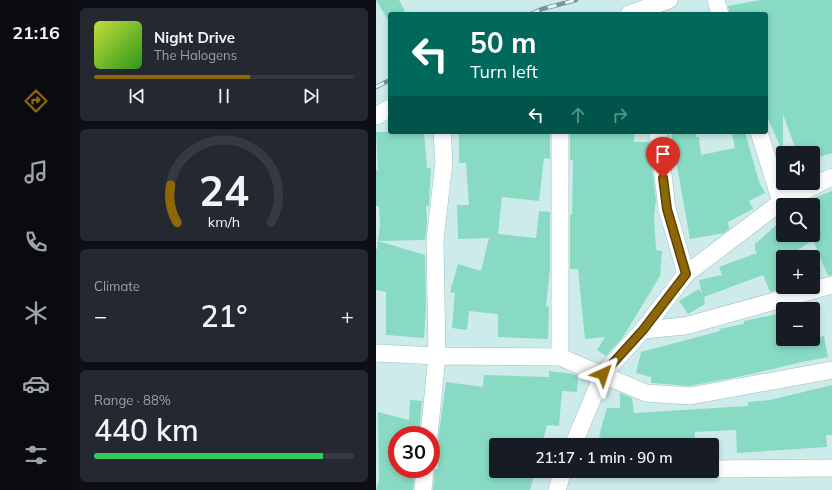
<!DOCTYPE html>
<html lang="en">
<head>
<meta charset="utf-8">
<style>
  body { margin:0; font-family:Mulish,sans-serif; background:#242831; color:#f1f3f6; height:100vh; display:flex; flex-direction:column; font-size:15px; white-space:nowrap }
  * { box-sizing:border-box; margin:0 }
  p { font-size:13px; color:#9ea1a6 }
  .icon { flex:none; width:22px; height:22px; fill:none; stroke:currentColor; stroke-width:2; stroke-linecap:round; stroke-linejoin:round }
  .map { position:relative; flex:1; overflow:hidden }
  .sheet { display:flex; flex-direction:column; gap:8px; padding:8px; background:#0d0f14; width:304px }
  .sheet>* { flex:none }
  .banner { position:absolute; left:12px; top:12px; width:380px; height:122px; border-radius:4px; box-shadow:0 2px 6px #0003; background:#00695c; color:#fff; overflow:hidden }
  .buttons { position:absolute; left:400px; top:146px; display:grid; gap:8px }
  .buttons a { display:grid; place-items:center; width:44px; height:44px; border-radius:4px; background:#171b24; box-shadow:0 2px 6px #0003; font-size:20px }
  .speed { position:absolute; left:12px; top:426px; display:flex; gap:8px; font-size:20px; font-weight:700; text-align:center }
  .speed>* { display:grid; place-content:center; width:52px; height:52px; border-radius:50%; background:#171b24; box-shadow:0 2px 6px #0003; line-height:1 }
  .speed .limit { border:6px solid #d22; background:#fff; color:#111 }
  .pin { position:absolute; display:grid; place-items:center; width:34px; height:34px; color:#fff; margin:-41px -17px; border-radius:50% 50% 50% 0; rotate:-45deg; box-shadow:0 0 4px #0007 }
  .pin .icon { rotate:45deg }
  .me { position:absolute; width:44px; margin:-22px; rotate:42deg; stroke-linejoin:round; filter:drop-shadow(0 0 3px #0008) }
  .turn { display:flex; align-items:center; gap:14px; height:84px; padding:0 16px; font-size:18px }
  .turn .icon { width:52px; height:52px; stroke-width:2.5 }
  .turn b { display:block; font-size:28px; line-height:34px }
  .lanes { display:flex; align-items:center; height:38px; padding:0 16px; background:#0003; justify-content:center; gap:20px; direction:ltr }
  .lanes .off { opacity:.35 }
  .big { font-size:30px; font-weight:600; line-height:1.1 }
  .sheet .widget { flex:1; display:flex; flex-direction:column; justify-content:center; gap:6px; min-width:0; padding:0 14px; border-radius:6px; background:#242831 }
  .sheet .dial { align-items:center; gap:0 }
  .dial svg { height:104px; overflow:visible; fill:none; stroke:#363941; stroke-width:7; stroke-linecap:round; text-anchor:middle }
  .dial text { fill:#f1f3f6; stroke:none }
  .song { display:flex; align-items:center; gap:12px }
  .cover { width:48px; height:48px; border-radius:6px; background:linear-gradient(135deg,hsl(70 70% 55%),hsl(110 70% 35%)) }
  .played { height:4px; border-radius:2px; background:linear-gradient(90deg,#8c6607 60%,#363941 60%) }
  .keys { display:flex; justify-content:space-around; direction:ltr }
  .heat { display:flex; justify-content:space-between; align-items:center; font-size:22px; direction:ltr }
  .charge { height:6px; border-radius:3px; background:linear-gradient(90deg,#34c759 88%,#363941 0) }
  .trip { position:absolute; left:113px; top:438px; width:230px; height:40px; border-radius:4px; background:#171b24; box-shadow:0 2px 6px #0003; font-weight:600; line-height:40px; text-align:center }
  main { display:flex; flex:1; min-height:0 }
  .dock { display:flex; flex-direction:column; width:72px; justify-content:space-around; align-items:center; background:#090b0e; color:#9ea1a6 }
  .dock .icon { width:28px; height:28px }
  .dock .on { color:#8c6607 }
  .dock b { font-size:18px; color:#f1f3f6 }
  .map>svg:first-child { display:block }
</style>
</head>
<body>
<main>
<nav class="dock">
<b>21:16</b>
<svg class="icon on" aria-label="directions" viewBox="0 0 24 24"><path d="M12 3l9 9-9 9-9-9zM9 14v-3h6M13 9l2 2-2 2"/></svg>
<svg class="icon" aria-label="music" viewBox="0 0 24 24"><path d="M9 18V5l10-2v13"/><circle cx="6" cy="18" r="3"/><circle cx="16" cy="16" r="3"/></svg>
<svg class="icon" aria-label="phone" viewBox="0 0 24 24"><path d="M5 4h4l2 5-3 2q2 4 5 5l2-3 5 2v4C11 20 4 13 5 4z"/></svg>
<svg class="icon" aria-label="climate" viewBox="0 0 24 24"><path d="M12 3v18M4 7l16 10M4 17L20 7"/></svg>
<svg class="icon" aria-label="car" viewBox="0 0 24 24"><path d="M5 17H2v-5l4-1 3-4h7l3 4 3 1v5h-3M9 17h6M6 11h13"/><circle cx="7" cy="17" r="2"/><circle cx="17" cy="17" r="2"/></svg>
<svg class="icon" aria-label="filters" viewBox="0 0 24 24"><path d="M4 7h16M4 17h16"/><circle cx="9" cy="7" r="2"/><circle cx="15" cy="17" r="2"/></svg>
</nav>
<section class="sheet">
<div class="widget">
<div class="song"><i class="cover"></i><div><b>Night Drive</b><p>The Halogens</p></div></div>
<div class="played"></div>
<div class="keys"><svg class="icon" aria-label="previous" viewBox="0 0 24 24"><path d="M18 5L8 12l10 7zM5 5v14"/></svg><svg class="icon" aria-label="pause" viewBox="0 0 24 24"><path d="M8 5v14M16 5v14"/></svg><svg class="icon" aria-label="next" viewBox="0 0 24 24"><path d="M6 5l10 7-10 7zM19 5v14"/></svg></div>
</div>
<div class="widget dial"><svg viewBox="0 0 100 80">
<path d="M14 69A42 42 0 1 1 86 69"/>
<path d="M14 69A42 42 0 0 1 9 40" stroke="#8c6607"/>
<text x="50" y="56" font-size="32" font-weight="700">24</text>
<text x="50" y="72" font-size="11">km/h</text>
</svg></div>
<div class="widget"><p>Climate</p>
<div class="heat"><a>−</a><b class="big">21°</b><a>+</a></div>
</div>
<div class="widget"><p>Range · 88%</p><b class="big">440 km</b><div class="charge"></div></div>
</section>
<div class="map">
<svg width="456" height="490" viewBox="0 0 456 490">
  <rect width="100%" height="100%" fill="#cdebeb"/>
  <path fill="#88dac2" d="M0 0H23L29 11 24 14H14V19L12 20Z
    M384 0H456V153L437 159V153H421L407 114V153L390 114V14H354L352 6Z
    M0 132H48L51 168H55L53 201V206H50L51 222 49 240 2 241 49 255 50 307 48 338 10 335V292L0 290V249H1L4 225 3 206H0V170H2Z
    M83 132H174V159L168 158 163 201 126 197 122 234 160 238 163 211 174 212V269L170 306 173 307 172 339 122 337V314L93 311 91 330 76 328 79 293 74 292 82 264 105 271 113 238 82 239 81 205H93L90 163H83Z
    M194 132H258V142H273L280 200 278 216 280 250 286 251 284 276 247 337 230 356 221 350 229 337 209 339 202 269H194V215H196L197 160H194Z
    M295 132H320V137H323L325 155 359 148 356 132H369L383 182 389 193 373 201 377 209 352 222 353 229 348 233 314 239Z
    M456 191V275L452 276 437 240 411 257H407V287H412L394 292 387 275 328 297 329 304 312 314 303 301 323 289 326 294 323 280 346 275 343 267 381 253 379 250V244L407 219V235H437V198Z
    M423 305 424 309H407Z
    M407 309V339H437L448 336 452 357 426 362 362 377 313 386 276 383H275V377L260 373 265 352 344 331 343 329 368 324V321L406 313 404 310Z
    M173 371 198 374 202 376 201 392 186 391 183 426 171 425 166 445H120V471H159L154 490H57L59 469H62V440L70 382 107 387 108 375 173 377Z
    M456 385V435H450L451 447 361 453 360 430 319 432V445H225V437L223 436 231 408H244V393L256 398 258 413 372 406V402L394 400Z
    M34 400 46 401 43 435H21V469H39L37 490H0L3 479 2 412 33 420Z"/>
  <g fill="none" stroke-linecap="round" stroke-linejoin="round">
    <g stroke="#a2bfbf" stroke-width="18">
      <path id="minor" d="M340 0 344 14
        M253 14 293 0
        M0 116 14 108
        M184 132V357
        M282 132 291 209 310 274
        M383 132 405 202
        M267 330 309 326 456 285
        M0 353 61 356 184 357 270 393 314 396 456 370
        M53 435 61 356 59 240 68 162 66 132
        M197 445 227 374 267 330 310 274 405 202 456 177
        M336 469 456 468
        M47 490 49 469
        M181 490 187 471"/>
    </g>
    <use href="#minor" stroke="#fff" stroke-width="17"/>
    <g stroke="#7e9393" stroke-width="4.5">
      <path id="rail" d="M155 14 166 9 200 0
        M0 87 14 80"/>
    </g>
    <use href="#rail" stroke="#daf8f8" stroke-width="3" stroke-dasharray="9" stroke-linecap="butt"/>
  </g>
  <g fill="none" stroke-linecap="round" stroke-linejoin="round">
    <g stroke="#5b4205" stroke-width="10">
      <path id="route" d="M227 374 267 330 310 274 291 209 287 178"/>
    </g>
    <use href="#route" stroke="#8c6607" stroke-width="7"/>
  </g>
</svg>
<div class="buttons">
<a><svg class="icon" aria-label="sound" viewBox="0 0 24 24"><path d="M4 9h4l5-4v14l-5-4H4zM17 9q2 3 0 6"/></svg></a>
<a><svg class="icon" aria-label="search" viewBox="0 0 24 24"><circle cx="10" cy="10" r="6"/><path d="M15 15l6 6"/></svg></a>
<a>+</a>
<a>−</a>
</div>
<div class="speed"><div class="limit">30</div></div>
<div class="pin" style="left:287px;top:178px;background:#d93025"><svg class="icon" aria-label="arrive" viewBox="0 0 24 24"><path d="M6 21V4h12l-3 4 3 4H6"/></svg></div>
<svg class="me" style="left:227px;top:374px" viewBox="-20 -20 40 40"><path d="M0-17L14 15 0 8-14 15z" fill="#8c6607" stroke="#fff" stroke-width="4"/></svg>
<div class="trip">21:17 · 1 min · 90 m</div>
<div class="banner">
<div class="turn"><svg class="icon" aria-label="left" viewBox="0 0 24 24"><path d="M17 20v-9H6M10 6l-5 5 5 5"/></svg><div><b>50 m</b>Turn left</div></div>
<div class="lanes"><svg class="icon" aria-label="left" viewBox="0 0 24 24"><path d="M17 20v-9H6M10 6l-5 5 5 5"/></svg><svg class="icon off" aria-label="ahead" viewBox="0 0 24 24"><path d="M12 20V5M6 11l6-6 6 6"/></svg><svg class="icon off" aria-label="right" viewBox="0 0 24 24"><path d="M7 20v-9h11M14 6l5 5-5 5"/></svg></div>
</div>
</div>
</main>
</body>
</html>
